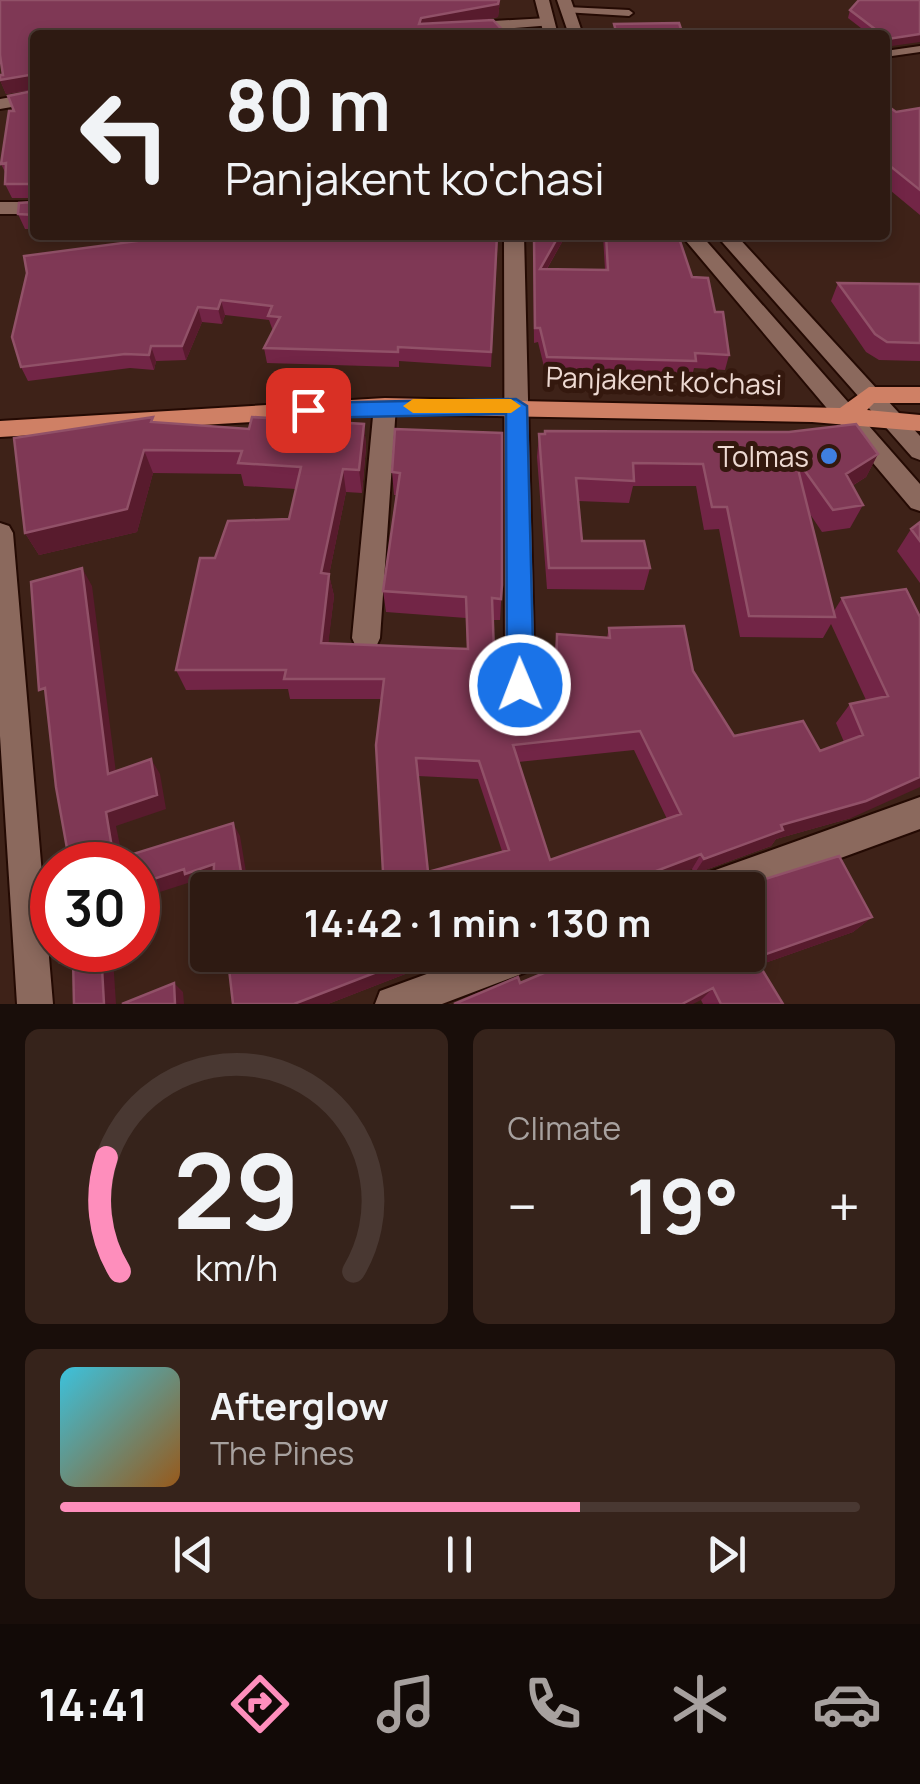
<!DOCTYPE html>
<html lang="en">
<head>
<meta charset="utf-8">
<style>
  body { margin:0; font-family:Manrope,sans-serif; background:#36231b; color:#f1f3f6; height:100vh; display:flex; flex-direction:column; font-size:38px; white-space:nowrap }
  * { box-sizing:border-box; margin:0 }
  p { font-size:32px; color:#a7a19f }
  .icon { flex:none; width:55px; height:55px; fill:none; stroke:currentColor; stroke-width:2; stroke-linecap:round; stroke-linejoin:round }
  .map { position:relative; height:1004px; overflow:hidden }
  .details { display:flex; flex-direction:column; gap:25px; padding:25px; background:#190e0a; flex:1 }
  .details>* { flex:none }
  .guide { position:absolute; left:30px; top:30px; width:860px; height:210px; border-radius:10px; box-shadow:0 5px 15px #0003,0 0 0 2px #493832; background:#2e1a12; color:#f1f3f6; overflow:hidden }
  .speed { position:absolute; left:30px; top:842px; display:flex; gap:20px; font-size:50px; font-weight:700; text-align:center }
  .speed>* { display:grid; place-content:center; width:130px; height:130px; border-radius:50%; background:#2e1a12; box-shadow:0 5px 15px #0003,0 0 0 2px #493832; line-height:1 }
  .speed .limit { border:15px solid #d22; background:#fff; color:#111 }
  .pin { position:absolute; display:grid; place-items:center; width:85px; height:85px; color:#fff; margin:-42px; border-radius:20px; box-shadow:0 5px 15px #0006 }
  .me { position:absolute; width:110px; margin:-55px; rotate:359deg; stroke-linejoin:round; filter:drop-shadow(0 0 8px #0008) }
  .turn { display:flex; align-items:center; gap:35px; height:210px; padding:0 30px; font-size:45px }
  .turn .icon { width:130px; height:130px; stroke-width:2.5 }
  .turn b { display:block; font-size:70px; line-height:85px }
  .big { font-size:75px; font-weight:700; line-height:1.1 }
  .details .widget { flex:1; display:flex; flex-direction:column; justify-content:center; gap:15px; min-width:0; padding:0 35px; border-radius:15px; background:#36231b }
  .details .dial { align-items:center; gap:0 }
  .dial svg { height:260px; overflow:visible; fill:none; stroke:#493832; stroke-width:7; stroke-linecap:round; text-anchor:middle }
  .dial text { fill:#f1f3f6; stroke:none }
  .song { display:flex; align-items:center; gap:30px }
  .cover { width:120px; height:120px; border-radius:15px; background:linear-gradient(135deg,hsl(190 70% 55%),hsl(30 70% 35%)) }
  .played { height:10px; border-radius:5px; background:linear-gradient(90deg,#fe8ebc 65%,#493832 65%) }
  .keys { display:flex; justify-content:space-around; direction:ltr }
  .heat { display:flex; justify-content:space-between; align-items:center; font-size:55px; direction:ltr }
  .details .tiles { flex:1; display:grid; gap:25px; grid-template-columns:1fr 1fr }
  .widget:last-child { grid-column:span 2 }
  .trip { position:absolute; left:190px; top:872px; width:575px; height:100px; border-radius:10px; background:#2e1a12; box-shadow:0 5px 15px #0003,0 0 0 2px #493832; font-weight:700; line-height:100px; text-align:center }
  .tabs { display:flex; height:160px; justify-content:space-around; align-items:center; background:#120a07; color:#a7a19f }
  .tabs .icon { width:70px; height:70px }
  .tabs .active { color:#fe8ebc }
  .tabs b { font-size:45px; color:#f1f3f6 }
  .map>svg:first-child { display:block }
</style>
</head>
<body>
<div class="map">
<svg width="920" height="1004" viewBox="0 0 920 1004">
  <rect width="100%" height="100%" fill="#3e2218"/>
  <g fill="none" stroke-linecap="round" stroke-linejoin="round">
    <g stroke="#240a03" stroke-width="4">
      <path id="service" d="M567 7 629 10 633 13 629 16 564 12 563 10Z
        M920 46V52L885 57V51Z"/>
    </g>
    <g stroke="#240a03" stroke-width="4">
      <path id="minor" d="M548 18 553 19V25L422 35 493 21Z
        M35 93V103L0 109V99Z
        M0 202H35V214H0Z
        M504 235H524L535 685 530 694 520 698 510 694 505 685Z
        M385 398 396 406 380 638 376 647 366 650 356 647 352 638 374 406Z
        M0 523 9 526 13 533 53 1004H17L0 736Z
        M920 797V829L748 892 690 890 695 878 707 873Z
        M479 955H546L540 967 442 1004H375L380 991Z"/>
    </g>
    <g stroke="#240a03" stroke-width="4">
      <path id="secondary" d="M535 0H549L558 35H544Z
        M557 0H571L583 35H569Z
        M681 235H701L920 484V511L911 508Z
        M716 235H736L920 436V460L912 457Z"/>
    </g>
    <g stroke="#240a03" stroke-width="4">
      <path id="primary" d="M869 387H920V403H874L867 410 920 415V431L812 422 385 414 0 437V421L385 398 840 408Z"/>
    </g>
    <use href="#service" fill="#8b695d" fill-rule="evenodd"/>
    <use href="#minor" fill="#8b695d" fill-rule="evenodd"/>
    <use href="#secondary" fill="#8b695d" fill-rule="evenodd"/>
    <use href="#primary" fill="#cf8065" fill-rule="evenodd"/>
  </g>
  <path fill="#722546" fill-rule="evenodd" d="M0 0H500L498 17 477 21 35 35V229H25L18 214 32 202V198H12L5 184 6 174 1 164 13 111 33 90 6 94 0 80 3 75Z
    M920 0 885 47V35H870L848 18 850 10Z
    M885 104 896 112 920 108V215L885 186Z
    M498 235 491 367 399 361V367L267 363 264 348 273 331 269 320 225 315 222 324 202 322 186 360 156 361 154 370 130 368 28 381 21 367 168 237Z
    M533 235H566L547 269 605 270 603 235H678L692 277 715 312 729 355 725 370 694 368 692 376 545 371 538 342 534 343Z
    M838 283 920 284V361L879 360 866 352 831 301Z
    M155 422 249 429 364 424 366 447 362 493 346 492 329 575 334 596 328 643 467 649 466 618 386 612 383 591 396 495H394L392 472 395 429 502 585 500 620H493L495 679 553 678 554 654 557 634 607 637 609 628 693 671 734 736 820 751 844 742 836 723 850 704 866 700 831 624 823 638 740 637 719 529 704 530 696 486H633L629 503 578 501 582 541 650 568 644 590 547 589 537 457 539 434 878 454 866 477 852 486 863 505 850 528 822 532 810 514 834 611 842 598 920 617 851 818 776 839 771 846 694 874 692 869 384 890 381 699H290L288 689 186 690 176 670 215 558 289 519 296 489 244 486 241 474 153 473 137 532 39 555 25 533ZM634 750 667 819 550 860 518 762ZM418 776 478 779 502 851 428 872Z
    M920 522V583L897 551 911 529Z
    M715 879 872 917 853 932 759 965 783 1004H703L701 1000 520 983 748 890H707Z
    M210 955H454L328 1004 229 965 218 967Z"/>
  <path fill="#581b2d" d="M500 0 498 17 421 31 419 24 421 18Z
    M920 34V42L885 47 888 39Z
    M29 75 34 89 6 94 0 80Z
    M559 235H566L538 284 540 269Z
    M221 300 225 315 222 324 218 309Z
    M198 307 202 322 186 360 182 346Z
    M151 346 156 361 154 370 149 355Z
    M364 424 366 447 362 493 359 470Z
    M144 450 153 473 137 532 39 555 25 533Z
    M878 454 866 477 835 496 846 474Z
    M343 469 346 492 329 575 334 596 326 663 321 643V573Z
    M82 568 92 586 118 788 108 774Z
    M151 759 160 774 166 809 116 826 124 865 114 860 106 812Z
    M920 777V787L851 818 776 839 771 846 694 874 704 859 781 825Z
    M233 823 240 836 249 890H242Z
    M701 854 692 869 638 890H606Z
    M214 864 222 877 194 886 191 882 138 899V884L184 869Z
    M872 917 853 932 742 971 755 958Z
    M101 950H137L113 958 116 1004H104Z
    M421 955H454L328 1004H294Z
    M73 958 74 971 60 962Z
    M174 983 183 992 184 1004H175Z
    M713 988 701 1000 693 1004H682Z"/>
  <path fill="#7f3855" stroke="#915168" stroke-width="2.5" fill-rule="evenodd" d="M0 0H499L498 4 421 18 419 24 493 20 507 35H35V215L18 214 19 203 32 202 33 187 29 184H5L6 163 1 164 9 111H14L8 96 33 91 34 79 29 75 0 80V75H3L0 55Z
    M859 0H920V34L888 39 850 10Z
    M679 23 683 35H617L614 24Z
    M885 104 896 112 920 108V190L885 162Z
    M168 235H497L491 352 398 347V352L264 348 280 317 268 316 272 306 221 300 218 309 198 307 182 346H151L149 355 125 354 21 367 12 337 27 273 24 256 168 237Z
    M534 235H559L540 269 608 270 606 235H678L692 277 708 278 715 312H723L729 355 695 353 696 361 547 357 540 328H535Z
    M838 283 920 284V343L887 342 875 334Z
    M153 417 151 422 249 429 252 417 364 424 359 470 343 469 321 573 329 574 321 643 468 649 466 597 383 591 400 473 392 472 395 429 502 433V585L501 599 492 598 495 679 556 678 557 634 610 638 609 628 684 626 693 671 734 736 803 721 820 751 863 735 850 704 888 696 842 598 906 589 920 617V777L866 801 781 825 783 830 704 859 701 854 606 890H384L376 745 384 679H284L286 670H176L200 558H215L228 521 289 519 301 467 238 463 242 451 144 450 127 509 25 533 14 438ZM640 731 681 814 550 860 513 745ZM416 758 479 761 509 850 428 872Z
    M856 424 878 454 846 474 863 505 833 510 795 457 835 617 749 616 727 507H712L703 464 633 463 634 481 576 478 582 541H644L650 568H549L539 434H545V431L789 432Z
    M920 522V541L911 529Z
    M82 568 108 774 151 759 157 795 106 812 114 860 233 823 242 878V890H213L214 864 185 874 184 869 138 884V865H70L56 787 45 688 39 690 31 582Z
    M839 856 872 917 755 958 783 1004H721L713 988 682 1004H454L518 977 520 983 587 955H748V890H720L715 879 762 880Z
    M60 950H101L104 1004H74L73 958 60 962Z
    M242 955H421L294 1004H233L228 960Z
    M174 983 175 1004H122Z"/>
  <path fill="#1a73e8" stroke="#114b97" stroke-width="2.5" d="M516 399 527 406 534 685 530 693 520 697 511 693 507 685 506 414 308 418 297 410 308 403Z"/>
  <path fill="#f59e0b" d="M413 399H511L521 406 511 413H413L403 406Z"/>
  <circle fill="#3f7fe0" stroke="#34180e" stroke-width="4" cx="829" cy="456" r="10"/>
  <g text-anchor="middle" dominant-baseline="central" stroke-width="10" stroke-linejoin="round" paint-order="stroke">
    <g font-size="28" fill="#edd9d2" stroke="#34180e">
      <text transform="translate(664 380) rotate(2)">Panjakent ko'chasi</text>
    </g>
    <g font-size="28" fill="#edd9d2" stroke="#34180e" text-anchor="end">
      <text x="809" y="456">Tolmas</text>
    </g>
  </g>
</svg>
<div class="speed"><div class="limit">30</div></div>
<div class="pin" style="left:308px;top:410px;background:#d93025"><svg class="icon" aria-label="arrive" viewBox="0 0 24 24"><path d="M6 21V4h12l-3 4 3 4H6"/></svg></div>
<svg class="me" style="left:520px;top:685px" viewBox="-20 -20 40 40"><circle r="17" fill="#1a73e8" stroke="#fff" stroke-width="3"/><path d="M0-11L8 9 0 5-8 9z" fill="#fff"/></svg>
<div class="trip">14:42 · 1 min · 130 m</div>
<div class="guide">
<div class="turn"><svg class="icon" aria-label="left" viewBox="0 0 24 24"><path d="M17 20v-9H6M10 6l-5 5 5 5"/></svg><div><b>80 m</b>Panjakent ko'chasi</div></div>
</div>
</div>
<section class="details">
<div class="tiles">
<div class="widget dial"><svg viewBox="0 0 100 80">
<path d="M14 69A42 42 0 1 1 86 69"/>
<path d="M14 69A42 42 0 0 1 10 34" stroke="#fe8ebc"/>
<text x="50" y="56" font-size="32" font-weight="700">29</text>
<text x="50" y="72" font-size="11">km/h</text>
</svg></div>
<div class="widget"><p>Climate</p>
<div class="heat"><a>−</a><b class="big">19°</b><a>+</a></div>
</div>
<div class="widget">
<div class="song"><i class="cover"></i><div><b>Afterglow</b><p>The Pines</p></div></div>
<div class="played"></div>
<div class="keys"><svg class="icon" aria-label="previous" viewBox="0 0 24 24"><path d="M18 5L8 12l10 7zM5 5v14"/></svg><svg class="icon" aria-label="pause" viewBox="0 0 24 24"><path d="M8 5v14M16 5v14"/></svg><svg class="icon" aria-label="next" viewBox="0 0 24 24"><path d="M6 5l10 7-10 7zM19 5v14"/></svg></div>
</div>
</div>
</section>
<nav class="tabs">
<b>14:41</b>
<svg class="icon active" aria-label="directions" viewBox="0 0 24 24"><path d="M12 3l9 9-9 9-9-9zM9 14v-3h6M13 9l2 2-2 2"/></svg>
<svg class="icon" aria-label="music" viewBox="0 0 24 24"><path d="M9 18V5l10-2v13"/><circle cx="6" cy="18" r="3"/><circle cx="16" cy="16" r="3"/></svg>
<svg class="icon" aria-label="phone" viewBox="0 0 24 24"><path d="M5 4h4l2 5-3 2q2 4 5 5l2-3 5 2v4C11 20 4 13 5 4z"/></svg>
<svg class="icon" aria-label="climate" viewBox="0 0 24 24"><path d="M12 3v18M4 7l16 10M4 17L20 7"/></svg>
<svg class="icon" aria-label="car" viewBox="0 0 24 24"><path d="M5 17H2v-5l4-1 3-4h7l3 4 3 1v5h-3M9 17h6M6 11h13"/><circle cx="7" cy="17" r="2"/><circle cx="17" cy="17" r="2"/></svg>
</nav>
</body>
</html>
